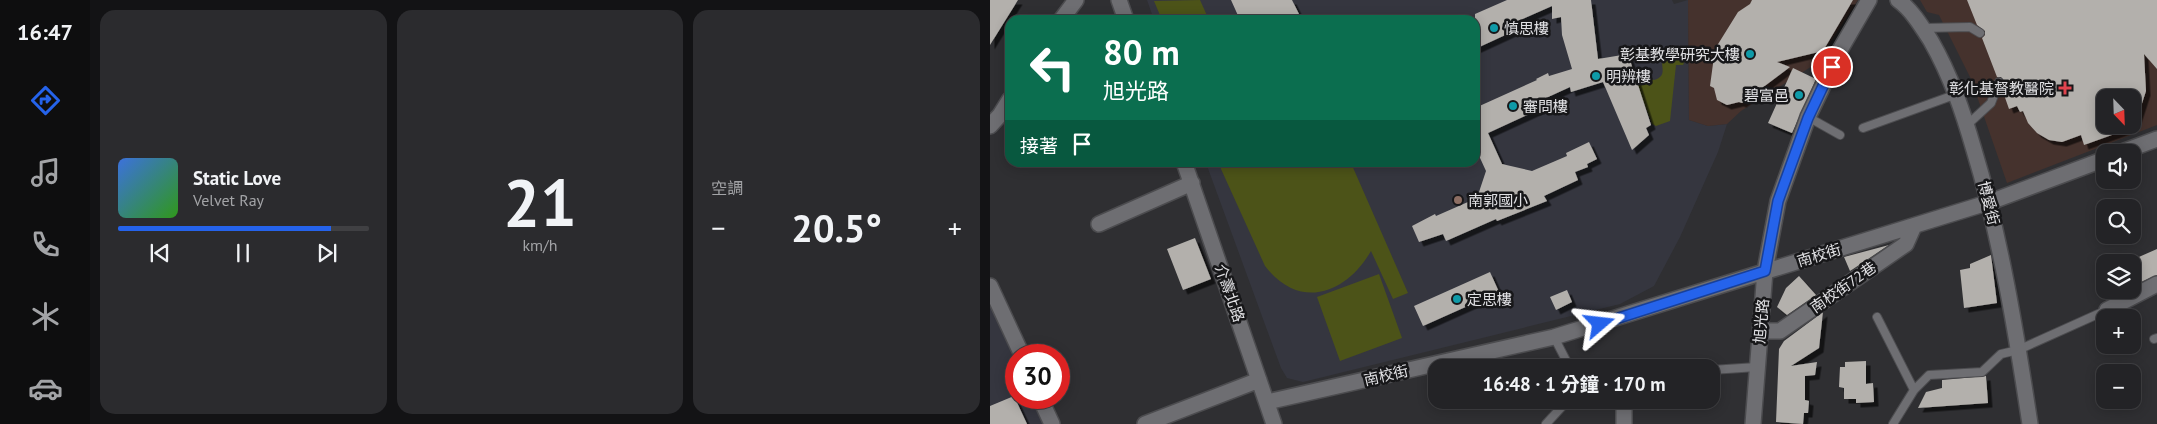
<!DOCTYPE html>
<html lang="zh-TW">
<head>
<meta charset="utf-8">
<style>
  body { margin:0; font-family:"PT Sans","Noto Sans TC",sans-serif; background:#2b2b2e; color:#f1f3f6; height:100vh; display:flex; flex-direction:column; font-size:19px; white-space:nowrap }
  * { box-sizing:border-box; margin:0 }
  p { font-size:16px; color:#a3a4a7 }
  .icon { flex:none; width:28px; height:28px; fill:none; stroke:currentColor; stroke-width:2; stroke-linecap:round; stroke-linejoin:round }
  .map { position:relative; flex:1; overflow:hidden }
  .details { display:flex; flex-direction:column; gap:10px; padding:10px; background:#131315; width:900px }
  .details>* { flex:none }
  .hud { position:absolute; left:15px; top:15px; width:475px; height:152px; border-radius:15px; box-shadow:0 2px 12px #0003,0 0 0 1px #404043; background:#0b6e4f; color:#fff; overflow:hidden }
  .needle { width:32px; rotate:157deg }
  .buttons { position:absolute; left:1106px; top:89px; display:grid; gap:10px }
  .buttons a { display:grid; place-items:center; width:45px; height:45px; border-radius:10px; background:#232326; box-shadow:0 2px 12px #0003,0 0 0 1px #404043; font-size:25px }
  .speed { position:absolute; left:15px; top:344px; display:flex; gap:10px; font-size:25px; font-weight:700; text-align:center }
  .speed>* { display:grid; place-content:center; width:65px; height:65px; border-radius:50%; background:#232326; box-shadow:0 2px 12px #0003,0 0 0 1px #404043; line-height:1 }
  .speed .limit { border:8px solid #d22; background:#fff; color:#111 }
  .pin { position:absolute; display:grid; place-items:center; width:42px; height:42px; color:#fff; margin:-21px; border:2px solid #fff; border-radius:50%; box-shadow:0 1px 5px #0007 }
  .me { position:absolute; width:55px; margin:-28px; rotate:73deg; stroke-linejoin:round; filter:drop-shadow(0 0 4px #0008) }
  .turn { display:flex; align-items:center; gap:18px; height:105px; padding:0 15px; font-size:22px }
  .turn .icon { width:65px; height:65px; stroke-width:2.5 }
  .turn b { display:block; font-size:35px; line-height:42px }
  .then { display:flex; align-items:center; height:48px; padding:0 15px; background:#0003; gap:10px; font-size:19px }
  .big { font-size:38px; font-weight:700; line-height:1.1 }
  .details .widget { flex:1; display:flex; flex-direction:column; justify-content:center; gap:8px; min-width:0; padding:0 18px; border-radius:15px; background:#2b2b2e }
  .details .dial { align-items:center; gap:0 }
  .dial b { font-size:65px; line-height:1 }
  .song { display:flex; align-items:center; gap:15px }
  .cover { width:60px; height:60px; border-radius:8px; background:linear-gradient(135deg,hsl(220 70% 55%),hsl(110 70% 35%)) }
  .played { height:5px; border-radius:2px; background:linear-gradient(90deg,#2563eb 85%,#404043 85%) }
  .keys { display:flex; justify-content:space-around; direction:ltr }
  .heat { display:flex; justify-content:space-between; align-items:center; font-size:28px; direction:ltr }
  .details .tiles { flex:1; display:grid; gap:10px; grid-template-columns:repeat(3,1fr) }
  .trip { position:absolute; left:438px; top:359px; width:292px; height:50px; border-radius:15px; background:#232326; box-shadow:0 2px 12px #0003,0 0 0 1px #404043; font-weight:700; line-height:50px; text-align:center }
  main { display:flex; flex:1; min-height:0 }
  .dock { display:flex; flex-direction:column; width:90px; justify-content:space-around; align-items:center; background:#0e0e0f; color:#a3a4a7 }
  .dock .icon { width:35px; height:35px }
  .dock .active { color:#2563eb }
  .dock b { font-size:22px; color:#f1f3f6 }
  .map>svg:first-child { display:block }
</style>
</head>
<body>
<main>
<nav class="dock">
<b>16:47</b>
<svg class="icon active" aria-label="directions" viewBox="0 0 24 24"><path d="M12 3l9 9-9 9-9-9zM9 14v-3h6M13 9l2 2-2 2"/></svg>
<svg class="icon" aria-label="music" viewBox="0 0 24 24"><path d="M9 18V5l10-2v13"/><circle cx="6" cy="18" r="3"/><circle cx="16" cy="16" r="3"/></svg>
<svg class="icon" aria-label="phone" viewBox="0 0 24 24"><path d="M5 4h4l2 5-3 2q2 4 5 5l2-3 5 2v4C11 20 4 13 5 4z"/></svg>
<svg class="icon" aria-label="climate" viewBox="0 0 24 24"><path d="M12 3v18M4 7l16 10M4 17L20 7"/></svg>
<svg class="icon" aria-label="car" viewBox="0 0 24 24"><path d="M5 17H2v-5l4-1 3-4h7l3 4 3 1v5h-3M9 17h6M6 11h13"/><circle cx="7" cy="17" r="2"/><circle cx="17" cy="17" r="2"/></svg>
</nav>
<section class="details">
<div class="tiles">
<div class="widget">
<div class="song"><i class="cover"></i><div><b>Static Love</b><p>Velvet Ray</p></div></div>
<div class="played"></div>
<div class="keys"><svg class="icon" aria-label="previous" viewBox="0 0 24 24"><path d="M18 5L8 12l10 7zM5 5v14"/></svg><svg class="icon" aria-label="pause" viewBox="0 0 24 24"><path d="M8 5v14M16 5v14"/></svg><svg class="icon" aria-label="next" viewBox="0 0 24 24"><path d="M6 5l10 7-10 7zM19 5v14"/></svg></div>
</div>
<div class="widget dial"><b>21</b><p>km/h</p></div>
<div class="widget"><p>空調</p>
<div class="heat"><a>−</a><b class="big">20.5°</b><a>+</a></div>
</div>
</div>
</section>
<div class="map">
<svg width="1167" height="424" viewBox="0 0 1167 424">
  <defs>
    <filter id="shadow"><feDropShadow dx="4.5" dy="4.5" stdDeviation="0" flood-color="#0009"/></filter>
  </defs>
  <rect width="100%" height="100%" fill="#2f2f32"/>
  <path fill="#35363f" d="M157 0H682L684 4 698 0 699 120 718 126 737 124 728 152 690 237 664 286 630 304 313 382 297 378 291 368 216 163 485 162V20H164Z
    M0 298 26 356V398H44L56 424H0Z"/>
  <path fill="#45322d" fill-rule="evenodd" d="M698 0H868L827 63 751 111 737 124 718 126 699 120Z
    M930 0H1167V125L1017 183 981 79 949 15 937 12ZM1115 98H1142V125H1115Z"/>
  <path fill="#4c5318" d="M210 0 219 20H172L164 1Z
    M686 51 698 53 693 65H686L680 121 666 126 662 124 647 84 650 78H658L664 80C676 76 672 70 672 61Z
    M230 163H361L418 293 403 299 381 251C356 294 310 311 275 266L231 169Z
    M389 274 412 338 350 361 327 297Z"/>
  <path fill="#b3b0ac" filter="url(#shadow)" d="M0 0H28L0 45Z
    M241 0H302L312 20H250Z
    M517 0H601L608 59 638 54 661 125 656 128 659 135 642 150 613 82 581 92 580 87 556 98 559 105 498 133 512 164 542 171 577 156 576 153 599 142 607 159 597 164 598 167 585 172 588 180 554 196 557 201 507 221 506 219 456 241 453 234 429 242 422 226 445 214 446 216 487 198 496 171 485 147V108L547 80 546 79 558 73 559 76 582 69 572 35 571 17 562 19V6L521 24 524 31 485 49V14Z
    M762 0H863L833 51 787 62 800 67 752 103 749 102 737 105 727 100 724 88 720 86 725 49 748 12 760 4Z
    M977 0H1167V69L1154 54 1156 91 1145 125H1142V98H1115V125H1144V127L1094 145 1091 135 1072 142 1059 140 1047 133 1038 123 1033 111 1030 112 1027 106 1019 109 1012 89 1014 81 1011 77H1007L992 38 995 35V31L987 25Z
    M803 68 826 79 802 133 778 123Z
    M205 238 221 279 193 290 177 249Z
    M899 245 860 271 854 257Z
    M1167 249V275L1142 286V260Z
    M1001 255 1007 303 974 308 970 270 980 268V264Z
    M500 272 509 292 433 326 424 306Z
    M809 276 826 295 797 315 787 307 796 288Z
    M577 290 582 302 566 310 560 297Z
    M833 312 829 348 801 366 827 362 825 375 815 376V400L819 401 818 413H814L813 424 786 422 789 349 794 341Z
    M876 361V384L883 383 884 402 866 403V399H854V388L849 387 850 367H855V362Z
    M996 376 998 403 928 408 936 392 952 388V380Z
    M24 396 37 424H0V406Z"/>
  <g fill="none" stroke-linecap="round" stroke-linejoin="round">
    <g stroke="#4c4c4f" stroke-width="10">
      <path id="lane" d="M933 28 980 27 990 33
        M818 117 850 135
        M977 125 1001 103 1009 82
        M873 128 967 94
        M887 317 924 390
        M564 337 580 368
        M1164 339 1167 338
        M721 370 767 367
        M556 424 578 400
        M903 424 924 390 939 375 992 372 1011 354 1028 350 1117 310"/>
    </g>
    <g stroke="#4c4c4f" stroke-width="18">
      <path id="street" d="M129 0 136 20
        M908 0C922 10 932 27 941 41 961 76 973 112 984 150 1011 239 1026 332 1040 424
        M71 20 86 0
        M0 126 10 115 20 99
        M1132 152 1167 139
        M194 162 284 424
        M109 224 202 183
        M0 286 32 355
        M1117 310 1167 284
        M771 331H790L916 244 924 226
        M50 398 62 424
        M634 400V424
        M277 402 564 337 1000 202 1115 159
        M155 424 269 380
        M763 424 775 271 788 201 818 117 850 50 879 0"/>
    </g>
    <use href="#lane" stroke="#6e6e72" stroke-width="8"/>
    <use href="#street" stroke="#6e6e72" stroke-width="15"/>
  </g>
  <g fill="none" stroke-linecap="round" stroke-linejoin="round">
    <g stroke="#184099" stroke-width="12">
      <path id="route" d="M610 324 775 271 788 201 818 118 842 67"/>
    </g>
    <use href="#route" stroke="#2563eb" stroke-width="9"/>
  </g>
  <g fill="#0f9aa8" stroke="#171719" stroke-width="2">
    <circle cx="504" cy="28" r="5"/>
    <circle cx="760" cy="54" r="5"/>
    <circle cx="606" cy="76" r="5"/>
    <circle cx="809" cy="95" r="5"/>
    <circle cx="523" cy="106" r="5"/>
    <circle cx="467" cy="299" r="5"/>
  </g>
  <path fill="#e0444e" stroke="#171719" stroke-width="2" d="M1072.5 80.5h5v5h5v5h-5v5h-5v-5h-5v-5h5z"/>
  <circle fill="#8d6e63" stroke="#171719" stroke-width="2" cx="468" cy="200" r="5"/>
  <g text-anchor="middle" dominant-baseline="central" stroke-width="5" stroke-linejoin="round" paint-order="stroke">
    <g font-size="15" fill="#e1e1e4" stroke="#171719" text-anchor="start">
      <text x="514" y="28">慎思樓</text>
      <text x="750" y="54" text-anchor="end">彰基教學研究大樓</text>
      <text x="616" y="76">明辨樓</text>
      <text x="1064" y="88" text-anchor="end">彰化基督教醫院</text>
      <text x="799" y="95" text-anchor="end">碧富邑</text>
      <text x="533" y="106">審問樓</text>
      <text x="478" y="200">南郭國小</text>
      <text x="477" y="299">定思樓</text>
    </g>
    <g font-size="15" fill="#e1e1e4" stroke="#171719">
      <text transform="translate(999 203) rotate(76)">博愛街</text>
      <text transform="translate(829 255) rotate(-17)">南校街</text>
      <text transform="translate(853 287) rotate(-35)">南校街72巷</text>
      <text transform="translate(240 293) rotate(71)">介壽北路</text>
      <text transform="translate(771 321) rotate(-85)">旭光路</text>
      <text transform="translate(396 375) rotate(-13)">南校街</text>
    </g>
  </g>
</svg>
<div class="buttons">
<a><svg class="needle" viewBox="-14 -14 28 28"><path d="M0-13l5 13h-10z" fill="#e53935"/><path d="M0 13l5-13h-10z" fill="#a3a4a7"/></svg></a>
<a><svg class="icon" aria-label="sound" viewBox="0 0 24 24"><path d="M4 9h4l5-4v14l-5-4H4zM17 9q2 3 0 6"/></svg></a>
<a><svg class="icon" aria-label="search" viewBox="0 0 24 24"><circle cx="10" cy="10" r="6"/><path d="M15 15l6 6"/></svg></a>
<a><svg class="icon" aria-label="layers" viewBox="0 0 24 24"><path d="M12 4l9 5-9 5-9-5zM3 14l9 5 9-5"/></svg></a>
<a>+</a>
<a>−</a>
</div>
<div class="speed"><div class="limit">30</div></div>
<div class="pin" style="left:842px;top:67px;background:#d93025"><svg class="icon" aria-label="arrive" viewBox="0 0 24 24"><path d="M6 21V4h12l-3 4 3 4H6"/></svg></div>
<svg class="me" style="left:610px;top:324px" viewBox="-20 -20 40 40"><path d="M0-17L14 15 0 8-14 15z" fill="#2563eb" stroke="#fff" stroke-width="4"/></svg>
<div class="trip">16:48 · 1 分鐘 · 170 m</div>
<div class="hud">
<div class="turn"><svg class="icon" aria-label="left" viewBox="0 0 24 24"><path d="M17 20v-9H6M10 6l-5 5 5 5"/></svg><div><b>80 m</b>旭光路</div></div>
<div class="then">接著<svg class="icon" aria-label="arrive" viewBox="0 0 24 24"><path d="M6 21V4h12l-3 4 3 4H6"/></svg></div>
</div>
</div>
</main>
</body>
</html>
